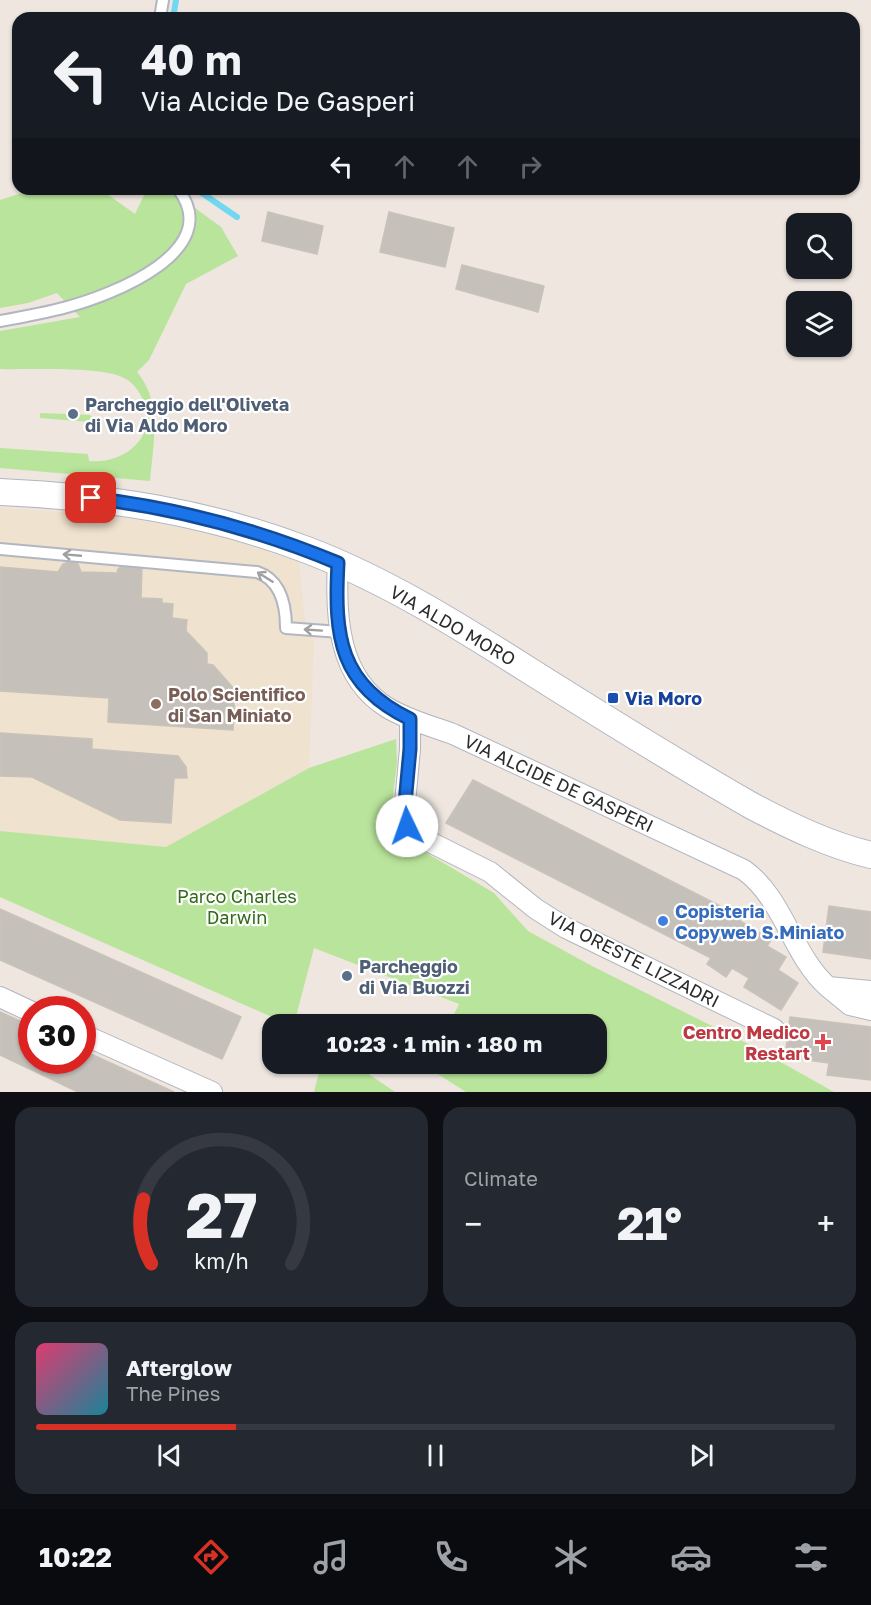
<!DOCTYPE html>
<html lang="en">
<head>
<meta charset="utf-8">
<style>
  body { margin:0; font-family:"Golos Text",sans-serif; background:#242831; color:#f1f3f6; height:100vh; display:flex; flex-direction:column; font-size:22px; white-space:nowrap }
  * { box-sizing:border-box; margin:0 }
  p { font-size:20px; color:#9ea1a6 }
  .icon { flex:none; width:33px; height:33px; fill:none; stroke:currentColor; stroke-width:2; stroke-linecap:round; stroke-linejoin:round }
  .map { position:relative; height:1092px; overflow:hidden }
  .drawer { display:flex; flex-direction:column; gap:15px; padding:15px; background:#0d0f14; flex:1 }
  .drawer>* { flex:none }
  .hud { position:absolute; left:12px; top:12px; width:848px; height:183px; border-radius:18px; box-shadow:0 2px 4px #0004; background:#171b24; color:#f1f3f6; overflow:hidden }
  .tools { position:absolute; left:786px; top:213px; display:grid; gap:12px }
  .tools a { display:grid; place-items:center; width:66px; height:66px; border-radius:12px; background:#171b24; box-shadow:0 2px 4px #0004; font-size:30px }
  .speed { position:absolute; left:18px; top:996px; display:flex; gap:12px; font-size:30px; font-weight:700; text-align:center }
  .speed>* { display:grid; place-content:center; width:78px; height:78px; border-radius:50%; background:#171b24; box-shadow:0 2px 4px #0004; line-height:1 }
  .speed .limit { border:9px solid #d22; background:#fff; color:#111 }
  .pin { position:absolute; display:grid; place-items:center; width:51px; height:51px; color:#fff; margin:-26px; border-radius:12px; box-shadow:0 3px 9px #0006 }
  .me { position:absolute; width:66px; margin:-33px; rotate:357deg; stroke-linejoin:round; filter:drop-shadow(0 0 4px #0008) }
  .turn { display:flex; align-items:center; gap:21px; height:126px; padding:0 30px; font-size:27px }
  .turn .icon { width:78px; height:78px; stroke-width:2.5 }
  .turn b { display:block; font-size:42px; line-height:51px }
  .lanes { display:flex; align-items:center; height:57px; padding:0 30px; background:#0003; justify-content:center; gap:30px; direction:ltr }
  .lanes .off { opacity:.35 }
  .big { font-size:45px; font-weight:700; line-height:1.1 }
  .drawer .tile { flex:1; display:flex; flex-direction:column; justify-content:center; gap:9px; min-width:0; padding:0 21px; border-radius:18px; background:#242831 }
  .drawer .dial { align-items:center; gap:0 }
  .dial svg { height:156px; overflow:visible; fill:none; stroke:#363941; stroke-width:7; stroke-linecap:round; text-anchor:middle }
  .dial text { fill:#f1f3f6; stroke:none }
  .song { display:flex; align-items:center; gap:18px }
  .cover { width:72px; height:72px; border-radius:9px; background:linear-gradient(135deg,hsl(340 70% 55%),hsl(190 70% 35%)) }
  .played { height:6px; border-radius:3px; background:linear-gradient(90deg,#d93025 25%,#363941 25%) }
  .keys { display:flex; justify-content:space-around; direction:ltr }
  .heat { display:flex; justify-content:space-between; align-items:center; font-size:33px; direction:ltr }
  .drawer .tiles { flex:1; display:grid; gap:15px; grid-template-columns:1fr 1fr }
  .tile:last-child { grid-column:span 2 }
  .trip { position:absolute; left:262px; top:1014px; width:345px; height:60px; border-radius:18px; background:#171b24; box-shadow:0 2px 4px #0004; font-weight:700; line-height:60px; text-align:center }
  .tab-bar { display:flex; height:96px; justify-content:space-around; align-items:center; background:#090b0e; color:#9ea1a6 }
  .tab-bar .icon { width:42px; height:42px }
  .tab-bar .active { color:#d93025 }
  .tab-bar b { font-size:27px; color:#f1f3f6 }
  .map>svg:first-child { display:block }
</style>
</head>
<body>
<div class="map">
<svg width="871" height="1092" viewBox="0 0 871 1092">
  <rect width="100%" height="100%" fill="#eee6df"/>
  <path fill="#efe2ce" d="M0 508 90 514 145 521 220 536 299 562 306 629 314 640 309 768 166 847 0 831Z"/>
  <path fill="#b9e49b" d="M34 189H100L135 214 147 189H169L221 227 238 256 186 284 149 360 137 372C163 403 153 443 150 481L0 468V448L88 454 89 461C127 465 163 432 140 394 136 387 132 382 124 378 102 366 29 370 0 369V331L80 317 57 293 28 303 0 308V200Z
    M40 413 90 415 94 419 90 422 40 418Z
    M396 739 397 762 390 821 398 836 494 893 528 931 592 966 754 1047 834 1092H466L428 1068 430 1064H597V1024H449L459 1004 314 948 294 1024H288L0 897V831L166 847 309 768Z
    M321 1064H354L395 1092H314Z"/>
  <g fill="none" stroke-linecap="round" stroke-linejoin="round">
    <path stroke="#72d7f0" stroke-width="6" d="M173 18 176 0
      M196 189 237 217"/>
  </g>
  <path fill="#c6c0bb" stroke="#c9c2b8" stroke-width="1.5" d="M268 212 323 226 317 254 262 241Z
    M389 212 454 228 445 267 380 252Z
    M462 265 544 286 538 312 456 289Z
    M71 561 78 564 81 572 117 573 118 569 125 564 142 565 141 598 162 599V603L173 604 172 618 187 620 186 631 207 653V664L213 665 235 690 233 730 108 722 109 698 0 691V567L58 572 63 564Z
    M0 733 92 739V749L178 756 186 767 187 778H174L171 823 120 820 32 777 0 776Z
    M473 780 742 917 740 921 771 940 767 946 786 957 778 970 798 983 781 1010 744 987 749 978 732 968 726 977 707 964 711 958 446 823Z
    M829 906 871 912V959L823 952Z
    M0 909 241 1017 222 1059 0 960Z
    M0 1012 32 1026V1060H82V1050L174 1092H78L0 1055Z
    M790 1017 871 1027V1080L827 1075 829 1063 785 1057Z"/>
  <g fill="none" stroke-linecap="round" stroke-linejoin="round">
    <g stroke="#b2b6c0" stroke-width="14">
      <path id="service" d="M160 18 163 0
        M0 321C23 317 45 313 67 307 112 295 226 251 178 189
        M0 549 257 572C281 580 286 605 286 628L340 632"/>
    </g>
    <g stroke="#b2b6c0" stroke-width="22">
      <path id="minor" d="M338 563C335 616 338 678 388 708 408 720 431 726 453 734L744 870C784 899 792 955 828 987
        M410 719V749L404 814 407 826 414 834 490 872 536 909 566 928 774 1029
        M871 991 828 987 850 1005 871 1010
        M0 997 32 1012
        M82 1034 212 1092"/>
    </g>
    <g stroke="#b2b6c0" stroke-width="28">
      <path id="tertiary" d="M0 492C109 497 204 511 307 550 386 580 459 626 530 671 603 717 677 763 752 806 790 826 829 845 871 855"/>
    </g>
    <use href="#service" stroke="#fff" stroke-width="10"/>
    <use href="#minor" stroke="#fff" stroke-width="20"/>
    <use href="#tertiary" stroke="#fff" stroke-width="26"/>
  </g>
  <defs><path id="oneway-shaft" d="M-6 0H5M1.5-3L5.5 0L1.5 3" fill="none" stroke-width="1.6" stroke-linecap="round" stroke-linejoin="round" transform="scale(1.5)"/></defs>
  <g stroke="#a0a0a0">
    <use href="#oneway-shaft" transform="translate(72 555) rotate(-175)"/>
    <use href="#oneway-shaft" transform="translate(265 577) rotate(-148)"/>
    <use href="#oneway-shaft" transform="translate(313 630) rotate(-176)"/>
  </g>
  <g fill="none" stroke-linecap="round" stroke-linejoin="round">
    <g stroke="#114b97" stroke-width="15">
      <path id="route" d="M91 498C177 508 259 530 338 563 334 636 339 685 410 719V749L404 814 407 826"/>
    </g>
    <use href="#route" stroke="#1a73e8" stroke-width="10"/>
  </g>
  <g fill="#5c6f8a" stroke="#fff" stroke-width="2">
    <circle cx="73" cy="414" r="6"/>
    <circle cx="347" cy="976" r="6"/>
  </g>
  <rect fill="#1a4fb4" stroke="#fff" stroke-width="2" x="607" y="692" width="12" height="12" rx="3"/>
  <circle fill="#8d6e63" stroke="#fff" stroke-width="2" cx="156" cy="704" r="6"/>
  <circle fill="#3f7fe0" stroke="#fff" stroke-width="2" cx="663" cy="921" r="6"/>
  <path fill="#e0444e" stroke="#fff" stroke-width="2" d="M820 1033h6v6h6v6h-6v6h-6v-6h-6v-6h6z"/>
  <g text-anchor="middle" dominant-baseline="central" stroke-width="4.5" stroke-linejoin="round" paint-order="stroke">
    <g font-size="18" font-weight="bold" fill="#4e5e75" stroke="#fff" text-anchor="start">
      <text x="85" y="404">Parcheggio dell'Oliveta<tspan x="85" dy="21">di Via Aldo Moro</tspan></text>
      <text x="359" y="966">Parcheggio<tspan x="359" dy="21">di Via Buozzi</tspan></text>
    </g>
    <g font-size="18" fill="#2c2c2c" stroke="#fff">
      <text transform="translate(453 625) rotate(30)">VIA ALDO MORO</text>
      <text transform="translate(559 783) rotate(25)">VIA ALCIDE DE GASPERI</text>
      <text transform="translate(634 959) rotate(27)">VIA ORESTE LIZZADRI</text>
    </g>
    <g font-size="18" font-weight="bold" fill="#785e54" stroke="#fff" text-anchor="start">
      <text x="168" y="694">Polo Scientifico<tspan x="168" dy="21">di San Miniato</tspan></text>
    </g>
    <g font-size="18" font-weight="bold" fill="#164399" stroke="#fff" text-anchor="start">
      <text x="625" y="698">Via Moro</text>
    </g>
    <g font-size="18" fill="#316b1a" stroke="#fff">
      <text x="237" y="896">Parco Charles<tspan x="237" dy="21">Darwin</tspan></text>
    </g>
    <g font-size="18" font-weight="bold" fill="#366cbe" stroke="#fff" text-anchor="start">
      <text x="675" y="911">Copisteria<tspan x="675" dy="21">Copyweb S.Miniato</tspan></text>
    </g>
    <g font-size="18" font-weight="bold" fill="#be3a42" stroke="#fff" text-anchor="end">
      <text x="810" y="1032">Centro Medico<tspan x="810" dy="21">Restart</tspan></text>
    </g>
  </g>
</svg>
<div class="tools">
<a><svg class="icon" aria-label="search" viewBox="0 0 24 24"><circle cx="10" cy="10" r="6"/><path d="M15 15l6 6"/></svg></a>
<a><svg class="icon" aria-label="layers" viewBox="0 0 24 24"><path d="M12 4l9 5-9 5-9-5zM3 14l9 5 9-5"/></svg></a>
</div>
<div class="speed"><div class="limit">30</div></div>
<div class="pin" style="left:91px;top:498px;background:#d93025"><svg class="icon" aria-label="arrive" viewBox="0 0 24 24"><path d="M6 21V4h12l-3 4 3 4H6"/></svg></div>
<svg class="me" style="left:407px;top:826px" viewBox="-20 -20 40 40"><circle r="19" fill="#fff"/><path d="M0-13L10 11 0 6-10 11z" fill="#1a73e8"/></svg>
<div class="trip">10:23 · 1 min · 180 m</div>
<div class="hud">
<div class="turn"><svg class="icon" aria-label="left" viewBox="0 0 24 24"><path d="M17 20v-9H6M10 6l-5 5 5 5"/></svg><div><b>40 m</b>Via Alcide De Gasperi</div></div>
<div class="lanes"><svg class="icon" aria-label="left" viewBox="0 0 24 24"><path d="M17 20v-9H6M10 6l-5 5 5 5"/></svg><svg class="icon off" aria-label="ahead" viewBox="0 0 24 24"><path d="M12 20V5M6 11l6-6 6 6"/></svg><svg class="icon off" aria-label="ahead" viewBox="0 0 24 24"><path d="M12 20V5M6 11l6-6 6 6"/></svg><svg class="icon off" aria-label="right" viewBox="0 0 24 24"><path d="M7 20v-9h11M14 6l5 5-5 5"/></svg></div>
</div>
</div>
<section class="drawer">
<div class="tiles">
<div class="tile dial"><svg viewBox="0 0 100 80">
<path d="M14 69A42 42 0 1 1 86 69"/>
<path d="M14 69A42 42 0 0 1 10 36" stroke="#d93025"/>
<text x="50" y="56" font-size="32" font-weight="700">27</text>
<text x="50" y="72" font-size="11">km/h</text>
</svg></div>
<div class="tile"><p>Climate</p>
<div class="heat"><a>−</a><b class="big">21°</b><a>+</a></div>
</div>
<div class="tile">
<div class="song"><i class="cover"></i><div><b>Afterglow</b><p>The Pines</p></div></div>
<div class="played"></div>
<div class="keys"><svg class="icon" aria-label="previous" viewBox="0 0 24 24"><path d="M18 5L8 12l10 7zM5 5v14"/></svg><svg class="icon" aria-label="pause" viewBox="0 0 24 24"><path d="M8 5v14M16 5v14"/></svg><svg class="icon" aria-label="next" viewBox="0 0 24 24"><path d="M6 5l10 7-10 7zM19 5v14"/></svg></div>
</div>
</div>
</section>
<nav class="tab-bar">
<b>10:22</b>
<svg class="icon active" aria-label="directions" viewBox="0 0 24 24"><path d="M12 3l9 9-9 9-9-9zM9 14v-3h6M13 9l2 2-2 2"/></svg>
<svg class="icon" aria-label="music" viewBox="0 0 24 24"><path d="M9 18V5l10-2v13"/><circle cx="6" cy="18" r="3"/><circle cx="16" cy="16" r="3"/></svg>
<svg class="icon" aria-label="phone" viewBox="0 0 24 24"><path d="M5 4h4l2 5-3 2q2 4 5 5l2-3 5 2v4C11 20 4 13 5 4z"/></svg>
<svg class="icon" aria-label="climate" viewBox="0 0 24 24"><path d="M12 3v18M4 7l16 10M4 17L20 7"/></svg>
<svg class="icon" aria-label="car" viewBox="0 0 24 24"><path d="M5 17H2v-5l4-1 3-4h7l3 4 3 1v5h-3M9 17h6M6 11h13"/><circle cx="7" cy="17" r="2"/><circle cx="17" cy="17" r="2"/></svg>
<svg class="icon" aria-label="filters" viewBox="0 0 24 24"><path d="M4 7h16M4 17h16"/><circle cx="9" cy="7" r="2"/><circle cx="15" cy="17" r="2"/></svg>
</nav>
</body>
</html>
